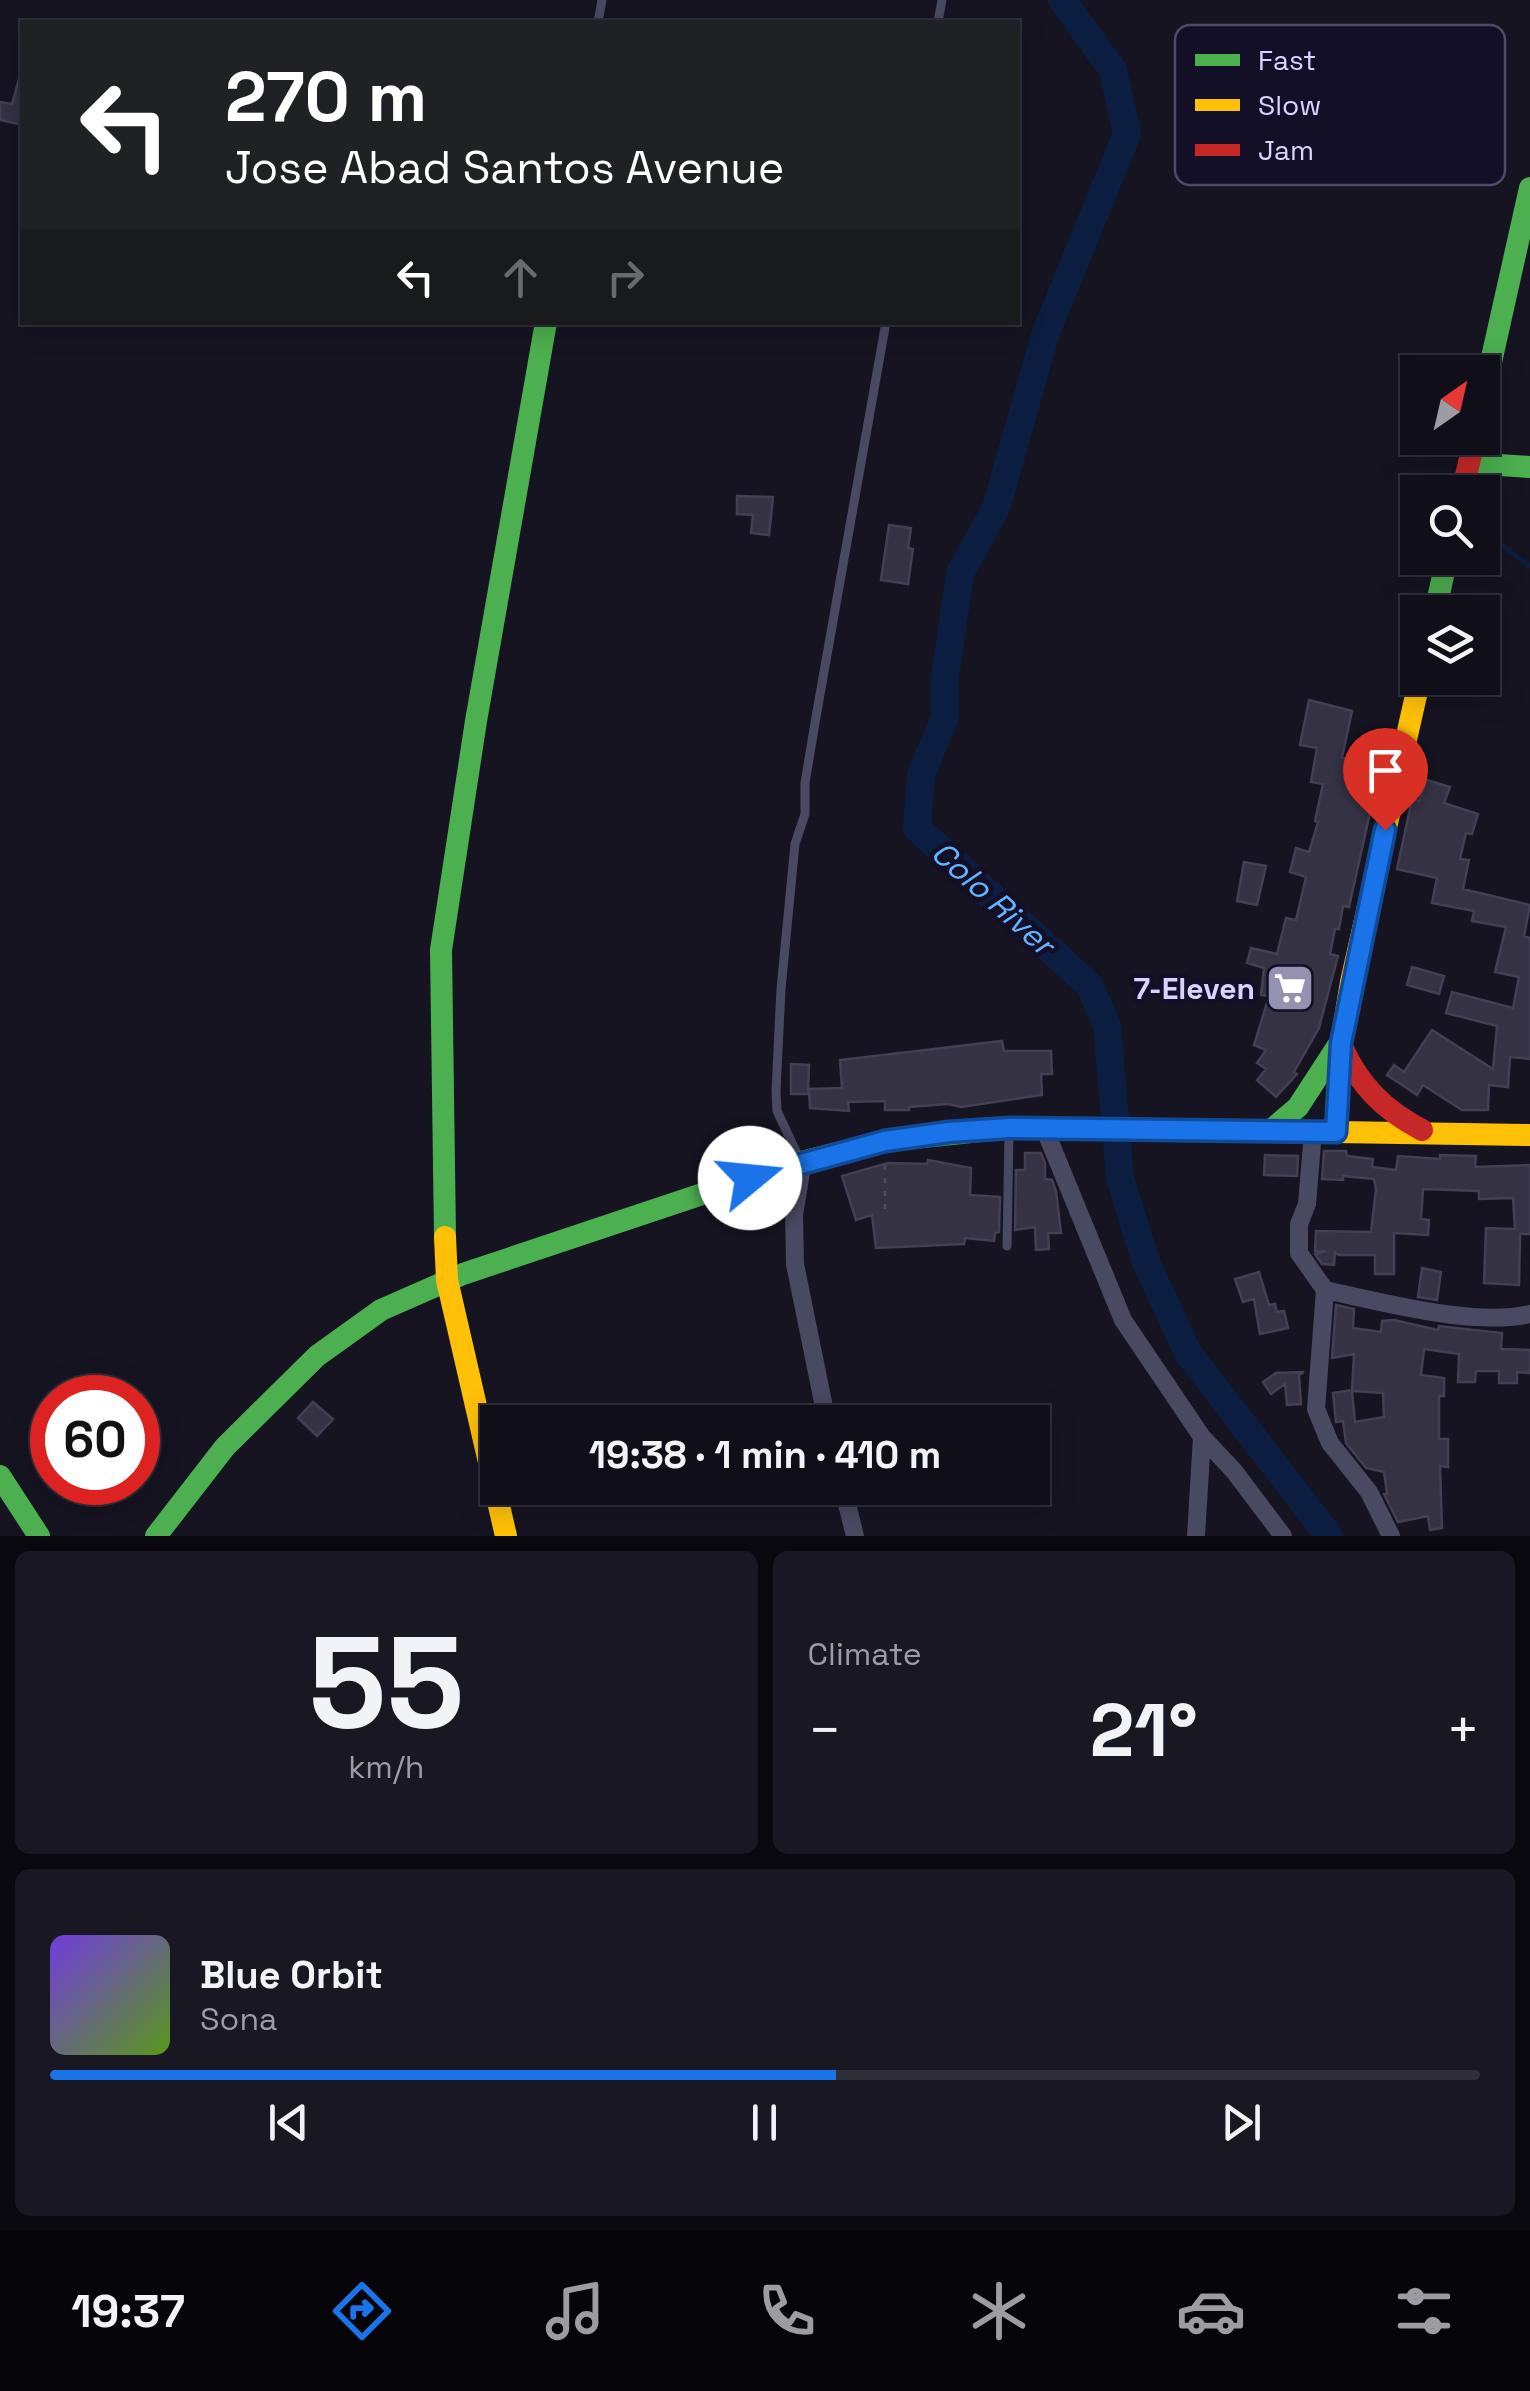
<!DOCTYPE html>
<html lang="en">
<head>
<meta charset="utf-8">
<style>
  body { margin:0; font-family:"Space Grotesk",sans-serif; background:#191822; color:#f1f3f6; height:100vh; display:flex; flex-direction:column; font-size:38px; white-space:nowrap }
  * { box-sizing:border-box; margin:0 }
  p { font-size:32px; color:#9c9ca2 }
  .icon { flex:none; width:55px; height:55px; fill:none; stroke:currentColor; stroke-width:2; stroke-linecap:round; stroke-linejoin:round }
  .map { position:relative; height:1536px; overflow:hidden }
  .details { display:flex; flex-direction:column; gap:15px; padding:15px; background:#09080e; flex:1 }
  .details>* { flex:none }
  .guide { position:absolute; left:20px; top:20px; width:1000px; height:305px; border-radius:0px; box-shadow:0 5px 25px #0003,0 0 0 2px #302f38; background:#202124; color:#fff; overflow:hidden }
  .needle { width:65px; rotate:34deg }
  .buttons { position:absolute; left:1400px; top:355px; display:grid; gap:20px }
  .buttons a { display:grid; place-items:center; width:100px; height:100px; border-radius:0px; background:#100f19; box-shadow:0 5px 25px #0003,0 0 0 2px #302f38; font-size:50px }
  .speed { position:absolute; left:30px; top:1375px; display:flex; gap:20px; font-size:50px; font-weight:700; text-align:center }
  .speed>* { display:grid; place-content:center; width:130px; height:130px; border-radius:50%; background:#100f19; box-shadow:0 5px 25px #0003,0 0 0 2px #302f38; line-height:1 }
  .speed .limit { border:15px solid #d22; background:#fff; color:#111 }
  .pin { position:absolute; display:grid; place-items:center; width:85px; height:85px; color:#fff; margin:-102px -42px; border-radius:50% 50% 50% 0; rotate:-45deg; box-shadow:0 0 10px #0007 }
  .pin .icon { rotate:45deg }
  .me { position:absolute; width:110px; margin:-55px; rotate:73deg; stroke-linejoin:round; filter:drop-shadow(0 0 8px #0008) }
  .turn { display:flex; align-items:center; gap:35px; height:210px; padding:0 40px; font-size:45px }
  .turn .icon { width:130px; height:130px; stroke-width:2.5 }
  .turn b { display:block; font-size:70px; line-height:85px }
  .lanes { display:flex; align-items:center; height:95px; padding:0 40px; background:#0003; justify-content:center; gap:50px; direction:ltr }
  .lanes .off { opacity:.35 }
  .big { font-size:75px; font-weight:700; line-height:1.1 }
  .details .card { flex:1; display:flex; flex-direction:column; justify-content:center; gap:15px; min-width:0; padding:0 35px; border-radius:15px; background:#191822 }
  .details .dial { align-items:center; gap:0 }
  .dial b { font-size:130px; line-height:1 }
  .song { display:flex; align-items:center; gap:30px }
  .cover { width:120px; height:120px; border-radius:15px; background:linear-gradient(135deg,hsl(260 70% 55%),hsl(90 70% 35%)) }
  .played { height:10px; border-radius:5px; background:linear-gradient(90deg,#1a73e8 55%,#302f38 55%) }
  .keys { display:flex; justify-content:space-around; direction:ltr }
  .heat { display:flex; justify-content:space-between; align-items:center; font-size:55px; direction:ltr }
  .details .tiles { flex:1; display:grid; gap:15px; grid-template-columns:1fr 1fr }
  .card:last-child { grid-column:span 2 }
  .trip { position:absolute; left:480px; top:1405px; width:570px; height:100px; border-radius:0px; background:#100f19; box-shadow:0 5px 25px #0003,0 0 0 2px #302f38; font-weight:700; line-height:100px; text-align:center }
  .menu { display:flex; height:160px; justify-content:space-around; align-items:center; background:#06060a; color:#9c9ca2 }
  .menu .icon { width:70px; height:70px }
  .menu .current { color:#1a73e8 }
  .menu b { font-size:45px; color:#f1f3f6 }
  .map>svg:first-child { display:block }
</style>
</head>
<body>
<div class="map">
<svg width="1530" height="1536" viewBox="0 0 1530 1536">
  <rect width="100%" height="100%" fill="#161421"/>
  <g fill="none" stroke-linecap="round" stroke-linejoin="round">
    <path stroke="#0b1e41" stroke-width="5" d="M1490 537 1530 566"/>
    <path stroke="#0b1e41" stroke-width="28" d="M1062 0 1113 70 1127 134 1046 332 996 508 960 573 944 684 945 717 921 775 917 828 1090 986 1107 1026 1120 1178 1146 1262 1188 1353 1329 1536"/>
  </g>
  <path fill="#343243" stroke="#433f54" stroke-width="2.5" fill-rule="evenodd" d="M19 79 22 80 19 124 0 120V102L12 104Z
    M737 496 773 497 769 535 751 533 753 515 737 514Z
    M889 525 911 528 908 548 913 549 908 584 881 580Z
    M1309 700 1352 711 1342 758 1348 759 1346 769 1369 774 1364 796 1373 799 1349 907 1343 906 1339 929H1335L1330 954 1338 956 1319 1028 1294 1072 1297 1074 1276 1097 1257 1080 1266 1069 1257 1063 1266 1050 1254 1045 1269 996 1261 995 1264 968 1247 963 1251 948 1277 954 1286 918 1296 920 1306 877 1290 872 1296 848 1309 852 1318 822 1315 821 1323 784 1311 782 1317 748 1300 745Z
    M1427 780 1450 787 1444 803 1478 814 1472 834 1466 833 1460 859 1469 860 1463 889 1530 905 1524 936 1530 938V1059L1510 1057 1508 1087 1489 1085 1488 1110H1462L1423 1085 1417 1095 1387 1075 1394 1065 1404 1072 1432 1030 1493 1069 1497 1026 1446 1013 1452 992 1513 1008 1519 977 1495 972 1506 927 1472 921 1474 911 1432 903 1437 878 1397 869 1412 799 1419 801Z
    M1244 862 1266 866 1257 905 1237 901Z
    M1412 967 1444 976 1439 994 1407 985Z
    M1002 1041 1004 1051H1051L1052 1074H1041L1042 1095 961 1107 948 1104 909 1107V1110H885V1101L848 1102 849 1111 810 1108 809 1089 842 1088 840 1060Z
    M791 1064 809 1065 808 1094H791Z
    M1324 1151H1346L1347 1156 1373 1159 1372 1167 1396 1170 1398 1156 1440 1159V1155L1476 1156 1475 1167 1530 1165V1234H1520L1519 1285 1484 1283 1486 1228 1515 1229 1513 1198 1479 1199V1191L1423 1189 1421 1219 1429 1220 1428 1235 1394 1233V1274H1375V1255H1339L1335 1252 1334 1265 1322 1264 1315 1254 1326 1251H1315L1316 1231 1371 1232 1376 1189 1374 1179 1343 1176V1180L1322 1179Z
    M1025 1153H1041L1045 1163V1179L1052 1180 1056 1191 1061 1233H1048L1049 1249 1036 1250 1035 1227 1015 1230 1016 1170H1025Z
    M1265 1155 1298 1156 1297 1176 1264 1175Z
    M928 1160 971 1168 970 1195 1000 1197 999 1232 995 1233 994 1241 965 1238 964 1244 876 1248 872 1215 856 1220 842 1176 888 1163 927 1164Z
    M1422 1268 1441 1272 1437 1300 1418 1297Z
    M1259 1272 1269 1305 1275 1304 1277 1312 1284 1311 1288 1328 1260 1334 1254 1299 1243 1302 1235 1279Z
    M1336 1305 1354 1309 1353 1328 1381 1332 1382 1321 1394 1320 1438 1330 1439 1326 1502 1333 1501 1349 1530 1350V1373L1517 1372V1383H1499V1371H1476L1475 1382H1458L1459 1354 1424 1349 1421 1375 1444 1378V1396H1439V1439H1448V1467L1440 1466 1442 1528 1430 1530 1428 1516 1398 1522 1384 1494 1387 1493 1384 1472 1366 1468 1346 1443 1343 1421 1336 1422 1333 1393 1352 1390 1354 1354 1332 1358ZM1352 1391 1383 1393 1384 1417 1355 1422Z
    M1304 1372 1299 1375 1301 1404 1287 1405 1285 1384 1271 1394 1263 1382 1276 1373Z
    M313 1402 333 1419 317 1436 298 1418Z"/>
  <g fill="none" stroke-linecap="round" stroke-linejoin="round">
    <path stroke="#44505f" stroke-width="2.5" stroke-dasharray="5 8" stroke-linecap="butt" d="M885 1165V1214"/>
    <path stroke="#4a4962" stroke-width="9" d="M598 22 602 0
      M938 22 942 0
      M800 1160 777 1111 776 1091 781 989 795 844 805 814V783L816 717 886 322
      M1007 1246 1009 1133"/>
    <path stroke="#4a4962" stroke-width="18" d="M1045 1130 1123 1320 1202 1437 1234 1471 1283 1536
      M1313 1132 1307 1204 1299 1224V1253L1325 1290 1316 1409 1330 1443 1369 1492 1391 1536
      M801 1172 794 1215 795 1264 827 1422
      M1325 1290C1382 1302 1474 1327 1530 1314
      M843 1488 855 1536
      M1196 1536 1202 1437"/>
    <path stroke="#4caf50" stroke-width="22" d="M1482 402 1530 188
      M1469 463 1530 467
      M1435 612 1447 558
      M1270 1131 1298 1107 1337 1047
      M445 1237 441 950 476 721 546 322
      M0 1476 39 1536
      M156 1536 225 1447 317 1356 381 1310 463 1274 786 1166 885 1141 1009 1128 1336 1132"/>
    <path stroke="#ffc107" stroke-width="22" d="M1420 678 1351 982 1341 1043 1336 1132 1530 1135
      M445 1237 447 1280 506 1536"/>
    <path stroke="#c62828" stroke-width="22" d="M1462 492 1475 438
      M1342 1047C1360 1086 1384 1110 1422 1130"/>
  </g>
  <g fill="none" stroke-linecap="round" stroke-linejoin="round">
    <g stroke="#114b97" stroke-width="25">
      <path id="route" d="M750 1178 885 1141 949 1132 1009 1128 1336 1132 1341 1043 1385 830"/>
    </g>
    <use href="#route" stroke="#1a73e8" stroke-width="18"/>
  </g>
  <defs>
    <g id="supermarket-square" transform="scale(2.5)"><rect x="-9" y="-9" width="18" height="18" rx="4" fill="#9591b1" stroke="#130f26"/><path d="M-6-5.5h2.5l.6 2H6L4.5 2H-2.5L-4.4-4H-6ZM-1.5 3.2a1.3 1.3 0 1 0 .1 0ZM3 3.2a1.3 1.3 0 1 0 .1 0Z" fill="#fff"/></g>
  </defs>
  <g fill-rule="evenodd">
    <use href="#supermarket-square" x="1290" y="988"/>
  </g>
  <g text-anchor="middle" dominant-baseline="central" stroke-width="10" stroke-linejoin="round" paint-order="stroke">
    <g font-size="30" font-weight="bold" fill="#d9d4ff" stroke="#130f26" text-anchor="end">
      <text x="1255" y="988">7-Eleven</text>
    </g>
    <g font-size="32" font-style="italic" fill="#62b6ff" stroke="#130f26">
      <text transform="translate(993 898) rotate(42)">Colo River</text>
    </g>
  </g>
  <rect x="1175" y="25" width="330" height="160" rx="15" fill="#130f26" stroke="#4e4a67" stroke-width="2.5"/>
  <rect x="1195" y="54" width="45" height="12" fill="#4caf50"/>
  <rect x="1195" y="99" width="45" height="12" fill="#ffc107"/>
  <rect x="1195" y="144" width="45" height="12" fill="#c62828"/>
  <g font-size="28" fill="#d9d4ff">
    <text x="1258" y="70">Fast</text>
    <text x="1258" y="115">Slow</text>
    <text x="1258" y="160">Jam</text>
  </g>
</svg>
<div class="buttons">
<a><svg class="needle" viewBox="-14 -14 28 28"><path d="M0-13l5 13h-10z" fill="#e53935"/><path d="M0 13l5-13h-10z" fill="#9c9ca2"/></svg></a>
<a><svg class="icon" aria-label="search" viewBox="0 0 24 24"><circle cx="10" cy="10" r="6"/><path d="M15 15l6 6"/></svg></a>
<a><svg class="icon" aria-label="layers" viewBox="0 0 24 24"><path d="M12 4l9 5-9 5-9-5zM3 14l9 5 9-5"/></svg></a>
</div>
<div class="speed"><div class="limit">60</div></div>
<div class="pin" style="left:1385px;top:830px;background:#d93025"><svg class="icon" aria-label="arrive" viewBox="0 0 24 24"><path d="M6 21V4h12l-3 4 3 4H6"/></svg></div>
<svg class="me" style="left:750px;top:1178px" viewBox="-20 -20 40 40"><circle r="19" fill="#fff"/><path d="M0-13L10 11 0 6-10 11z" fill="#1a73e8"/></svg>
<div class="trip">19:38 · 1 min · 410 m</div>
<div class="guide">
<div class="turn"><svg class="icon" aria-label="left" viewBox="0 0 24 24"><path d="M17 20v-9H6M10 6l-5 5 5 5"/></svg><div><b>270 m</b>Jose Abad Santos Avenue</div></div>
<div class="lanes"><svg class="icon" aria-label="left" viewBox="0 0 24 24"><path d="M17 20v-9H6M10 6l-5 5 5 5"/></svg><svg class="icon off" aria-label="ahead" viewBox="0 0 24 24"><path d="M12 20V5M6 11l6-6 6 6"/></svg><svg class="icon off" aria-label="right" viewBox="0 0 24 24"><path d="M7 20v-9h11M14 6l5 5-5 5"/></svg></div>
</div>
</div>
<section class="details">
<div class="tiles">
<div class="card dial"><b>55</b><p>km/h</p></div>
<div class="card"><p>Climate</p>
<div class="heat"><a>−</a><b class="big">21°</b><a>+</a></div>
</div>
<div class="card">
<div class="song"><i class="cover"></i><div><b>Blue Orbit</b><p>Sona</p></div></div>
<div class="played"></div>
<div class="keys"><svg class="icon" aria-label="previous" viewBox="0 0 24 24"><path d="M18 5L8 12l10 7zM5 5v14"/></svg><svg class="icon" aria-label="pause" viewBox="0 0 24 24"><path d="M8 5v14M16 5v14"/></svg><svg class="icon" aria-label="next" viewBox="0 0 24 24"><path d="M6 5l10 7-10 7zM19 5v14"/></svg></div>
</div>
</div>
</section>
<nav class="menu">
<b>19:37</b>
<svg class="icon current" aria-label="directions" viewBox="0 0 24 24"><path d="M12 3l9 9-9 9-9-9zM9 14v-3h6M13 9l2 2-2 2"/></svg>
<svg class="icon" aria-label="music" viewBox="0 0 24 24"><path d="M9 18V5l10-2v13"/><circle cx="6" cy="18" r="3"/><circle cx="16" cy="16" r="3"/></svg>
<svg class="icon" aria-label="phone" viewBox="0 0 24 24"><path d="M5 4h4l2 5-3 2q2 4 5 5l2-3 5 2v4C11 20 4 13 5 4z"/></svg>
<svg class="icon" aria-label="climate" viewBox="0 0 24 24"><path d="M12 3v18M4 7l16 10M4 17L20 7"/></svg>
<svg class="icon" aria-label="car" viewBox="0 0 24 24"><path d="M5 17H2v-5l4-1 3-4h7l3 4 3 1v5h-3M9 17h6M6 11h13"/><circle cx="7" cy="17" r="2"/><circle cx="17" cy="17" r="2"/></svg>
<svg class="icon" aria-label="filters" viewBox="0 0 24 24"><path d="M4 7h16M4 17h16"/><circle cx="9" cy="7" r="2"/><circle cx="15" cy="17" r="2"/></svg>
</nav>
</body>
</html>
